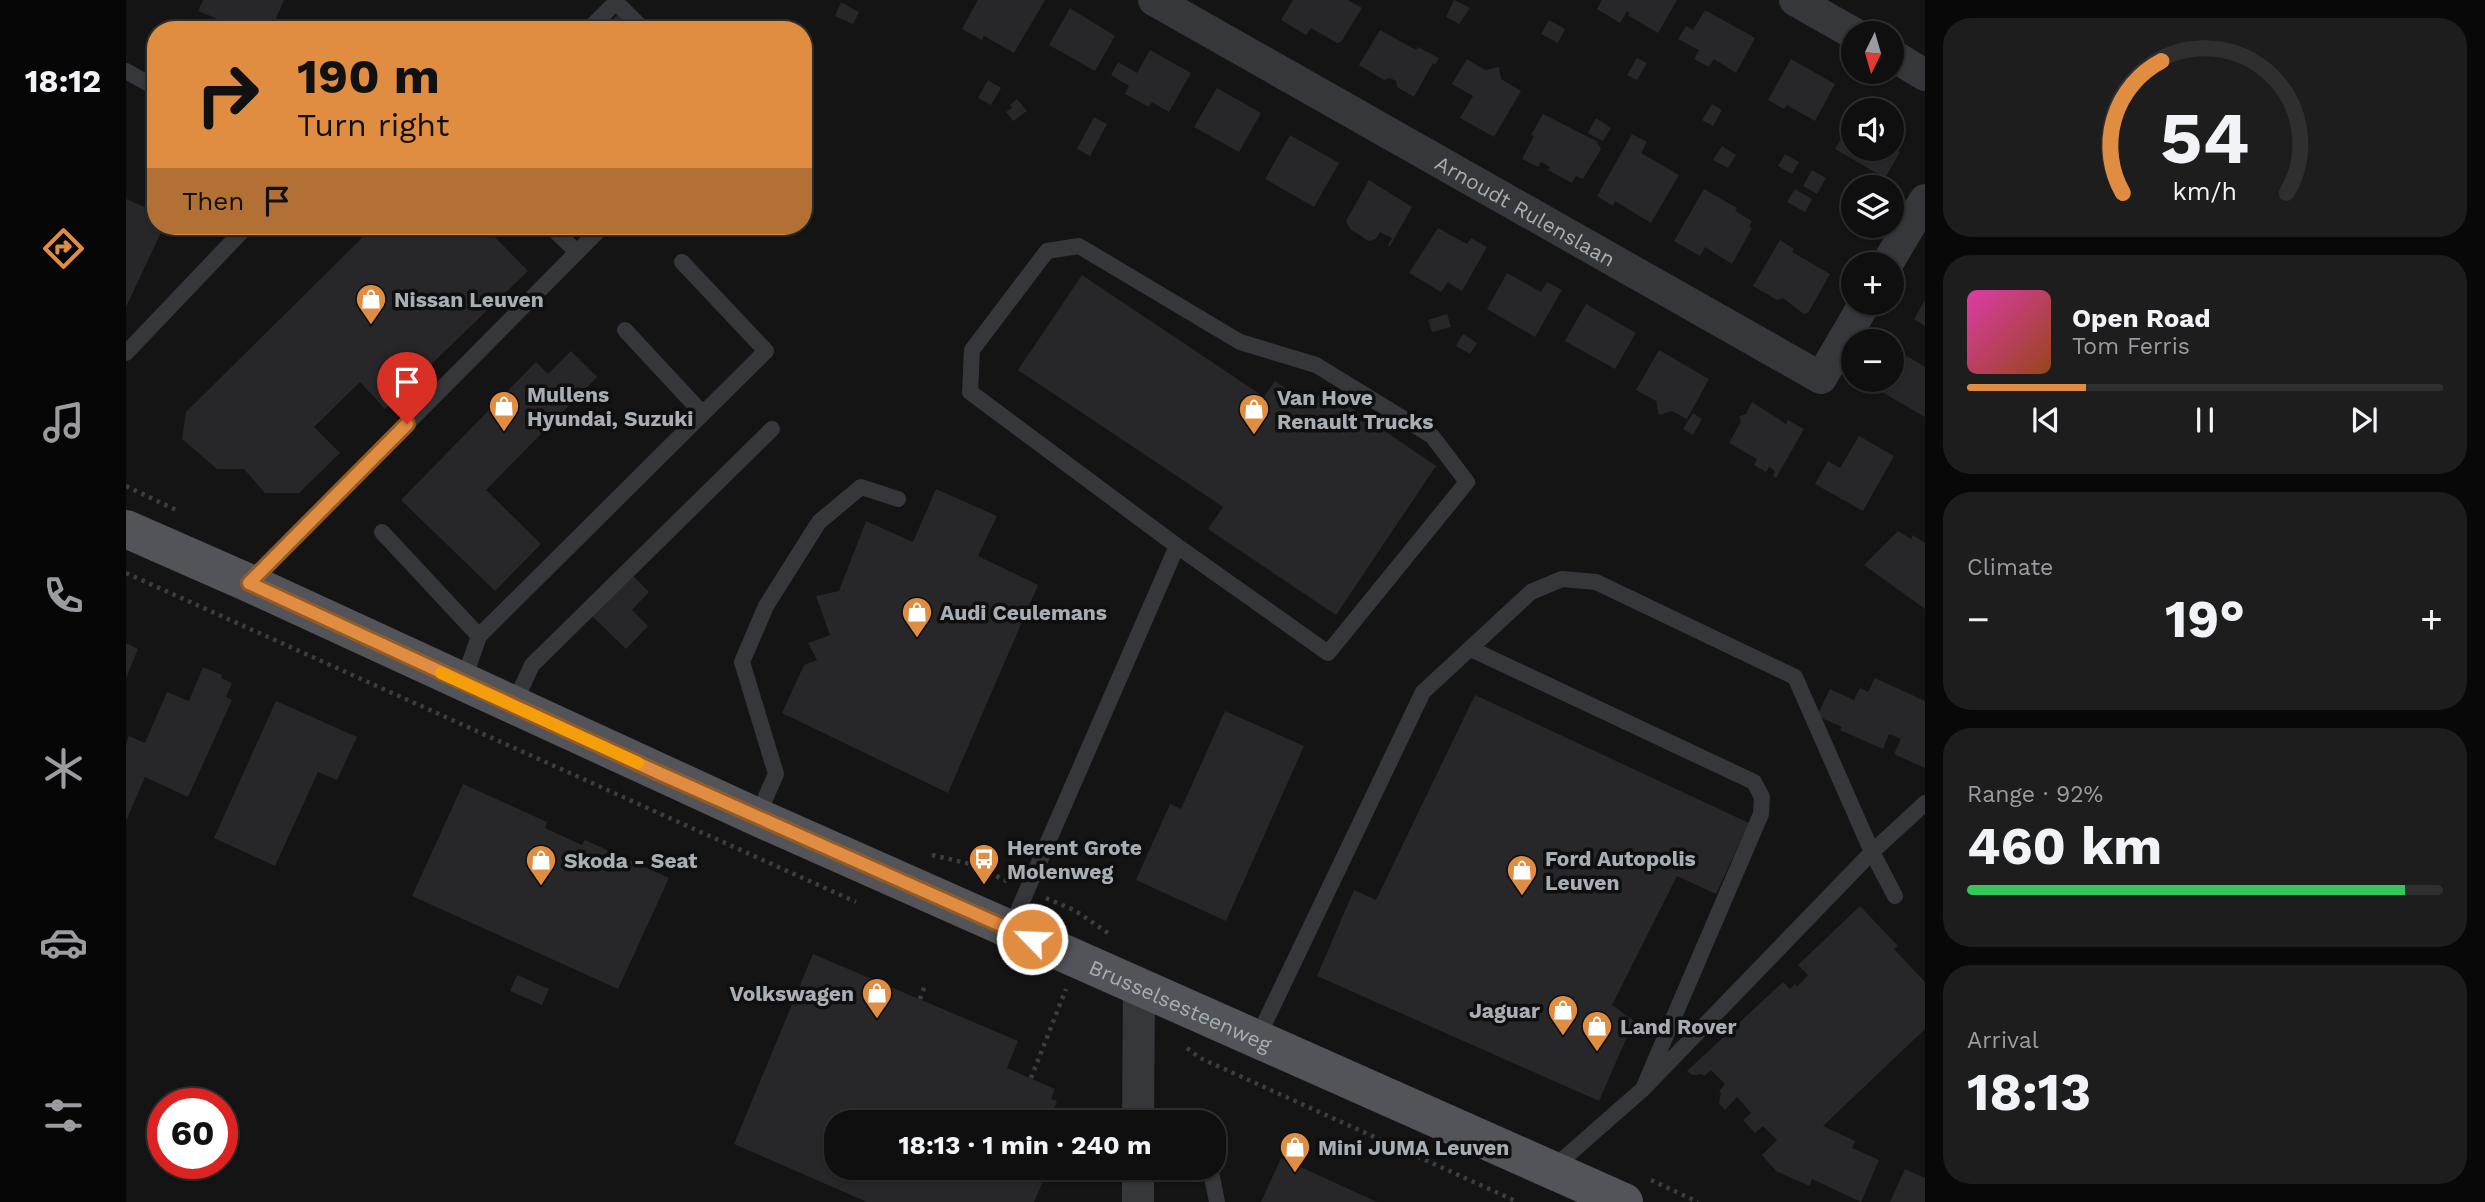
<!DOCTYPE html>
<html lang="en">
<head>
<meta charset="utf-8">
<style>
  body { margin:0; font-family:"Work Sans",sans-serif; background:#1d1d1e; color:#f1f3f6; height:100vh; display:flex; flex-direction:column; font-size:26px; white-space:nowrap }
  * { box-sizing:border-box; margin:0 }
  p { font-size:23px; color:#9b9c9f }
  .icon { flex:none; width:38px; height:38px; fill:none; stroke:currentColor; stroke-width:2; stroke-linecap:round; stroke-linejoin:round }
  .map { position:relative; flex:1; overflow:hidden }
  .panel { display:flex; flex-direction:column; gap:18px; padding:18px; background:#080809; width:560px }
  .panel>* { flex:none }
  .banner { position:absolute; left:21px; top:21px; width:665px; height:214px; border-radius:28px; box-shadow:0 2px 5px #0004,0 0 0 2px #2f2f30; background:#e08d41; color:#111; overflow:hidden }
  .needle { width:46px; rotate:185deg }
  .tools { position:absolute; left:1715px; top:21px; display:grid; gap:14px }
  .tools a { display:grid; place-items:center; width:63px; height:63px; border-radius:50%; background:#0f0f10; box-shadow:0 2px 5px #0004,0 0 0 2px #2f2f30; font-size:35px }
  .speed { position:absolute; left:21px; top:1088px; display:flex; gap:14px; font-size:35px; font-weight:700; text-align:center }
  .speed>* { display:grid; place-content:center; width:91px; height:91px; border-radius:50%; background:#0f0f10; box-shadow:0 2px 5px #0004,0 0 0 2px #2f2f30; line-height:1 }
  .speed .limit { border:10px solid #d22; background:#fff; color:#111 }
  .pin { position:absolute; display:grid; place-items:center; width:60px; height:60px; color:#fff; margin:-72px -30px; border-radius:50% 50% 50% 0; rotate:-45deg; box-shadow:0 0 7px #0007 }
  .pin .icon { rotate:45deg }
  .me { position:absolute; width:77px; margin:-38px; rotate:294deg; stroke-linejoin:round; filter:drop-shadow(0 0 5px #0008) }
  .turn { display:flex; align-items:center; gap:24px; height:147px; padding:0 35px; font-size:32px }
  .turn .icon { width:91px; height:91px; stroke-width:2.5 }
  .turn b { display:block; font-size:49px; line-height:60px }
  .then { display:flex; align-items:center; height:66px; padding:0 35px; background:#0003; gap:14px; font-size:26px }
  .big { font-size:52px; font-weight:700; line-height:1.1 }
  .panel .tile { flex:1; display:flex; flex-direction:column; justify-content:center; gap:10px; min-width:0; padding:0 24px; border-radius:28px; background:#1d1d1e }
  .panel .dial { align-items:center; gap:0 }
  .dial svg { height:182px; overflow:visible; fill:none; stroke:#2f2f30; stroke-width:7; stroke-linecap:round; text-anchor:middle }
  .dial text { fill:#f1f3f6; stroke:none }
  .song { display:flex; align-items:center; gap:21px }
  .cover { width:84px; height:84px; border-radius:10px; background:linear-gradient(135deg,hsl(320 70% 55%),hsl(20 70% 35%)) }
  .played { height:7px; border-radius:4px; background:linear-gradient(90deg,#e08d41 25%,#2f2f30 25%) }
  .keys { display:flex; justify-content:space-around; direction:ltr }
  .heat { display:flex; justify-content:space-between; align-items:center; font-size:38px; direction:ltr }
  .charge { height:10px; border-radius:5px; background:linear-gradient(90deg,#34c759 92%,#2f2f30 0) }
  .trip { position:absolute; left:698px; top:1110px; width:402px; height:70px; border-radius:28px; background:#0f0f10; box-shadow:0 2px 5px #0004,0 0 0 2px #2f2f30; font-weight:700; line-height:70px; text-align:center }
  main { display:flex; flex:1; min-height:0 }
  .tabs { display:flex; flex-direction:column; width:126px; justify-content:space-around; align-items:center; background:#060606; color:#9b9c9f }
  .tabs .icon { width:49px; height:49px }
  .tabs .selected { color:#e08d41 }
  .tabs b { font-size:32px; color:#f1f3f6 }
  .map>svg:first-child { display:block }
</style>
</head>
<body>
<main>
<nav class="tabs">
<b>18:12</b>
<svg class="icon selected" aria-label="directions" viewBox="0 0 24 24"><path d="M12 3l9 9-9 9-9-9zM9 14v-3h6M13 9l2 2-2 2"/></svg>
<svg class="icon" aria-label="music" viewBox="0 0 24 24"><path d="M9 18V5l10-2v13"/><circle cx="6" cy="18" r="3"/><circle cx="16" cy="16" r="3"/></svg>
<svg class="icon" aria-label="phone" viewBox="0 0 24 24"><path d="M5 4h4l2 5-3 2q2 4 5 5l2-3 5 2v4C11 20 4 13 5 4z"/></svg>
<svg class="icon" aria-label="climate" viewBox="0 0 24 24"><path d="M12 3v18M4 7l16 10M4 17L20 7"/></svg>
<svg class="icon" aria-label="car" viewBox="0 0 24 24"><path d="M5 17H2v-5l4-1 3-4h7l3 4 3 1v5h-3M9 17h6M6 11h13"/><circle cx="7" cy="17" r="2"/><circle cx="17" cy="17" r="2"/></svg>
<svg class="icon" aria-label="filters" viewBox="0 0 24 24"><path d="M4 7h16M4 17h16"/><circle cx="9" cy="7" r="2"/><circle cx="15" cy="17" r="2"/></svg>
</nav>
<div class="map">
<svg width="1799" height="1202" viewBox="0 0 1799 1202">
  <rect width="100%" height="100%" fill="#141415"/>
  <path fill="#272729" d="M77 0H158L145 30H95L99 22 72 11Z
    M852 0H919L888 53 858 36 856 40 836 29Z
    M1167 0H1222L1236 8 1215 42 1211 43 1185 28 1180 35 1155 20Z
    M1328 0 1344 8 1333 24 1320 17Z
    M1476 0H1551L1532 33 1502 15 1504 13 1501 11 1494 23 1471 9Z
    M715 2 733 12 727 24 709 16Z
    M944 8 989 36 969 71 923 45Z
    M1579 10 1629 38 1610 73 1588 59 1583 67 1568 59 1573 50 1552 39 1560 26 1567 30Z
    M492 14 507 30H475Z
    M1423 20 1439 29 1432 43 1415 34Z
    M1254 30 1290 50 1292 47 1313 58 1309 65 1307 63 1288 97 1271 87 1270 81 1264 78 1258 80 1233 65Z
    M1024 50 1065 73 1043 112 1026 102 1023 107 999 94 1003 86 985 75 992 62 1011 73Z
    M1511 58 1521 63 1511 80 1501 75Z
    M1341 59 1359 70 1373 67 1375 79 1395 91 1368 137 1334 118 1347 96 1326 84Z
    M1665 59 1709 84 1689 121 1661 105 1658 109 1642 100Z
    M862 80 875 88 865 105 852 98Z
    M1091 88 1135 113 1113 152 1068 127Z
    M1743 98 1754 104 1753 110H1731Z
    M891 99 901 111 887 121 880 112 886 108 884 105Z
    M1586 104 1596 110 1587 126 1576 120Z
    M1417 114 1470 141 1475 149 1457 179 1450 176 1446 183 1422 170 1424 167 1415 162 1412 167 1396 159 1408 136 1405 135Z
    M968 117 981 124 964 156 951 149Z
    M1727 117V149L1766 147 1774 152 1759 178 1709 149Z
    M1470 118 1485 128 1477 141 1462 133Z
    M1506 134 1521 142 1515 153 1553 175 1525 223 1489 201 1487 206 1471 196Z
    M1164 135 1213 163 1188 207 1139 179Z
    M1596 146 1610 155 1602 168 1587 160Z
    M1659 154 1673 162 1666 174 1652 166Z
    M1686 170 1700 178 1691 194 1677 186Z
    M1243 180 1286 207 1264 246 1262 245 1266 238 1254 232 1250 239 1243 241 1224 229 1220 221Z
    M1578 189 1611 208 1609 211 1626 221 1623 227 1626 228 1606 264 1579 247 1574 256 1548 241Z
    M1669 189 1686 199 1679 212 1661 202Z
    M0 199 30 212V226H38L0 307Z
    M248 226H358L402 271 259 409 234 382 188 427 214 453 173 493H139L118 469H91L56 439 60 412Z
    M1312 228 1341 244 1345 238 1361 247 1336 291 1322 282 1315 292 1283 273Z
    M1654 240 1668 249 1666 252 1704 274 1682 313 1678 314 1657 298 1651 300 1627 286Z
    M1381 273 1415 292 1421 282 1436 290 1409 337 1361 309Z
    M956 275 1138 397 1149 381 1186 406 1197 389 1310 466 1210 615 1082 529 1097 507 892 370Z
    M1799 300V326L1788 319Z
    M1460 304 1510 333 1489 369 1439 341Z
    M1321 314 1325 327 1306 332 1302 320Z
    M1337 334 1351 343 1344 354 1330 346Z
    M1533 350 1583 379 1561 419 1546 411 1533 415 1530 401 1510 390Z
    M445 351 471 377 360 490 415 544 369 591 275 500 410 362 422 374Z
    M1781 356 1799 367V417L1749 388 1754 380H1766V370L1771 373Z
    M1626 402 1660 424 1662 420 1678 429 1650 478 1647 476 1649 471 1643 467 1640 472 1628 465 1631 459 1603 443 1615 421 1613 416 1620 414Z
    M1567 413 1576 419 1567 435 1557 429Z
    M1733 436 1768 456 1737 511 1689 484 1702 461 1714 468Z
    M810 489 871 516 852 556 912 585 822 793 656 713 678 665 691 660 682 643 704 635 690 596 713 591 740 521 787 542Z
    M1772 531 1785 539 1787 535 1799 543V609L1738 565Z
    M505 574 523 592 506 610 522 626 500 649 465 615Z
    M0 643 12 649 0 678Z
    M77 667 96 675 95 678 106 683 100 697 106 700 62 797 19 777 0 821V743L3 736 19 743 41 692 63 701Z
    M1749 678 1799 701V768L1768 754 1775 739 1763 734 1757 749 1714 730 1716 727 1691 716 1704 689 1728 700 1734 688 1742 692Z
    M1349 695 1623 823 1590 894 1551 876 1486 1005 1508 1021 1473 1101 1191 976 1228 890 1250 900Z
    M150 701 231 737 211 780 192 772 149 866 88 838Z
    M1099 711 1178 746 1100 921 1010 880 1044 804 1055 809Z
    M337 784 421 822 419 828 456 845 459 840 543 878 492 989 286 896Z
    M1734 906 1772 946 1768 949 1799 982V1029L1697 1126 1729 1141 1726 1148 1753 1160 1735 1202 1686 1179 1684 1186 1650 1171 1636 1155 1651 1140 1637 1126 1629 1133 1617 1120 1625 1113 1611 1097 1599 1110 1593 1103 1595 1093 1593 1091 1599 1084 1585 1070 1578 1076 1576 1074 1566 1075 1561 1071 1657 982 1664 989 1669 984 1671 987 1682 975 1672 965Z
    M687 954 892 1041 881 1068 929 1089 925 1099 931 1101 927 1112 934 1115 931 1122H710V1167H923L908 1202H741L608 1144Z
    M391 975 423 989 416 1005 384 991Z
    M1155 1158 1251 1202H1135Z
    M1779 1169 1799 1178V1202H1764Z"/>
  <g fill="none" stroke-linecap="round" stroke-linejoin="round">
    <path stroke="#3b3e41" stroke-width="4.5" stroke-dasharray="3.5 5" stroke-linecap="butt" d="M0 486 50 510
      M0 573 730 902
      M806 855 844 864 883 882
      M920 898 948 910 982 933
      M794 999 800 983
      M1061 1048 1074 1058 1392 1202
      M905 1078 940 989
      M1525 1180 1572 1202"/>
    <path stroke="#35373a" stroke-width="16" d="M462 30 490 2 518 30
      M0 71 30 88
      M424 226 451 252
      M499 330 577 414
      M0 353 121 226
      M256 532 353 636
      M124 582 477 226
      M1345 649 1628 782 1636 797 1635 814 1517 1089
      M337 682 353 636 640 351 556 262
      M387 706 406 665 646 429
      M631 817 650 774 616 662 640 606 693 522 735 487 772 499
      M884 929 1051 546 1202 653 1341 482 1306 436 1190 365 1114 342 953 246 921 251 846 350 844 392 1051 546
      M1131 1039 1297 692 1405 592 1436 579 1470 582 1669 677 1746 852 1769 896
      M1084 1167 1091 1202
      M1426 1169 1517 1089 1746 852 1799 803"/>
    <g stroke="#35373a" stroke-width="32">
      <path id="s1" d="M1028 0 1695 378 1739 303"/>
      <path d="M1669 0 1727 33"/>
      <path d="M1766 55 1799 75"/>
      <path d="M1761 264 1799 200"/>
      <path d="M1012 1122 1013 986"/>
      <path d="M1012 1202V1167"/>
    </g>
    <path stroke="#525459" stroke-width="38" id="s2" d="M0 529 123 583 631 817 1498 1202"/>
  </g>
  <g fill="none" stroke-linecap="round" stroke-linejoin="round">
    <g stroke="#925c2a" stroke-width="18">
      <path id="route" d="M281 424 123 583 533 773 906 939"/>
    </g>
    <use href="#route" stroke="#e08d41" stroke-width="12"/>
    <path stroke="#f59e0b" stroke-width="12" d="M315 673 512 763"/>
  </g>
  <defs>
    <g id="shop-pin" transform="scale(1.575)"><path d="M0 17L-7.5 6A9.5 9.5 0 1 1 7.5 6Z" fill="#e08d41" stroke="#0f0f10"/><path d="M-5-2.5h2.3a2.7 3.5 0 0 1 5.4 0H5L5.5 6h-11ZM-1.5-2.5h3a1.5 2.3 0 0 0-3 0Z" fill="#fff"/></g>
    <g id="bus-pin" transform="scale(1.575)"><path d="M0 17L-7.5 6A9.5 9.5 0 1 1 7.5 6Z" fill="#e08d41" stroke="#0f0f10"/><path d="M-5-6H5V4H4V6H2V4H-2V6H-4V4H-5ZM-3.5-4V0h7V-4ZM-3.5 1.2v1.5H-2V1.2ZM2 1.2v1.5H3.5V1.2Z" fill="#fff"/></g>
  </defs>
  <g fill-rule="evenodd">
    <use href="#shop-pin" x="245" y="299"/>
    <use href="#shop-pin" x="378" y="406"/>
    <use href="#shop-pin" x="1128" y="409"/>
    <use href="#shop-pin" x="791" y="612"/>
    <use href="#bus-pin" x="858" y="859"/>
    <use href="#shop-pin" x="415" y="860"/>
    <use href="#shop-pin" x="1396" y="870"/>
    <use href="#shop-pin" x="751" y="993"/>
    <use href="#shop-pin" x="1437" y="1010"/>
    <use href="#shop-pin" x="1471" y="1026"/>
    <use href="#shop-pin" x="1169" y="1147"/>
  </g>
  <g text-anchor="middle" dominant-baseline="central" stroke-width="7" stroke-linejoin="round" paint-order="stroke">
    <g font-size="21" fill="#a7aeb4" stroke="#0f0f10">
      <text stroke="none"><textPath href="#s1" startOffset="427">Arnoudt Rulenslaan</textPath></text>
      <text stroke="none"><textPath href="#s2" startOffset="1157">Brusselsesteenweg</textPath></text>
    </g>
    <g font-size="21" font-weight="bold" fill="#a7aeb4" stroke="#0f0f10" text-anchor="start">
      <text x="268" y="299">Nissan Leuven</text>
      <text x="401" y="394">Mullens<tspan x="401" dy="24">Hyundai, Suzuki</tspan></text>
      <text x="1151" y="397">Van Hove<tspan x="1151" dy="24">Renault Trucks</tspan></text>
      <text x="814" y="612">Audi Ceulemans</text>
      <text x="881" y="847">Herent Grote<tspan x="881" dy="24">Molenweg</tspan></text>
      <text x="1419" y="858">Ford Autopolis<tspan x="1419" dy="24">Leuven</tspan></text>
      <text x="438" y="860">Skoda - Seat</text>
      <text x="728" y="993" text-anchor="end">Volkswagen</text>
      <text x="1414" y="1010" text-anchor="end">Jaguar</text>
      <text x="1494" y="1026">Land Rover</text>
      <text x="1192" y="1147">Mini JUMA Leuven</text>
    </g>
  </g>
</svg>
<div class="tools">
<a><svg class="needle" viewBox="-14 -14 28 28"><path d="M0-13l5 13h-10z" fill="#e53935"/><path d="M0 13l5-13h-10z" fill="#9b9c9f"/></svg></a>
<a><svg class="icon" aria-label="sound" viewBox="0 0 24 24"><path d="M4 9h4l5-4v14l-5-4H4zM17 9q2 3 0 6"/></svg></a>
<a><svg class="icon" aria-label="layers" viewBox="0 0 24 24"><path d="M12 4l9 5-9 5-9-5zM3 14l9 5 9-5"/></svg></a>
<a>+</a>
<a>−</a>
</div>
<div class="speed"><div class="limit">60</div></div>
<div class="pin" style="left:281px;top:424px;background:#d93025"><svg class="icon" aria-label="arrive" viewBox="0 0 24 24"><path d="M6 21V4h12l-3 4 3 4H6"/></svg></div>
<svg class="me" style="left:906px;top:939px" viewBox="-20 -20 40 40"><circle r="17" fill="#e08d41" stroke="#fff" stroke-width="3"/><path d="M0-11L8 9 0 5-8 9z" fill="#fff"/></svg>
<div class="trip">18:13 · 1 min · 240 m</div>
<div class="banner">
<div class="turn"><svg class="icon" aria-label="right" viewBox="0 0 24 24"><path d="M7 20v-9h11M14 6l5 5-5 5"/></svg><div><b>190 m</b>Turn right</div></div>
<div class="then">Then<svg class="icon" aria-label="arrive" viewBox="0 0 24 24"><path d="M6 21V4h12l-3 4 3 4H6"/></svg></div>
</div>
</div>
<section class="panel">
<div class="tile dial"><svg viewBox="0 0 100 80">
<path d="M14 69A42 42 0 1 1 86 69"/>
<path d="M14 69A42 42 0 0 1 31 11" stroke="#e08d41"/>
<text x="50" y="56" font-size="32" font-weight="700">54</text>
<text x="50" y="72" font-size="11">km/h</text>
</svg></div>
<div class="tile">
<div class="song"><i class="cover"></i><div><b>Open Road</b><p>Tom Ferris</p></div></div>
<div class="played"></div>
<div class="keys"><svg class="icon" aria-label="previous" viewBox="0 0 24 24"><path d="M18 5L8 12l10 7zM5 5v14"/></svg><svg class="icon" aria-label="pause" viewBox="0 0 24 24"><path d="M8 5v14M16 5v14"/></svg><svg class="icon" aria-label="next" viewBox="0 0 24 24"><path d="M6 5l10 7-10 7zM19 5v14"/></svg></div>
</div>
<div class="tile"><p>Climate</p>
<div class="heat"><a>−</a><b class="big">19°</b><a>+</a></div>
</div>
<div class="tile"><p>Range · 92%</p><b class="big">460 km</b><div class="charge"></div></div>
<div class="tile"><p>Arrival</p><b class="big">18:13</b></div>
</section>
</main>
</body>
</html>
